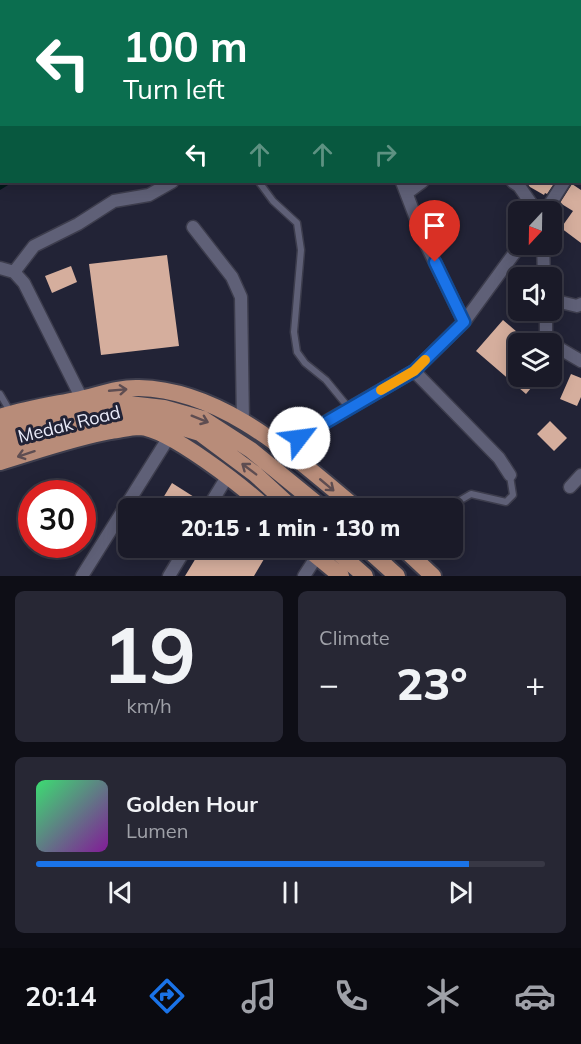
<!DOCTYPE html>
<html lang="en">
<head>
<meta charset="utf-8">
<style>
  body { margin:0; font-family:Mulish,sans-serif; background:#272734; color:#f1f3f6; height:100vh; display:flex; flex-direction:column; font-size:22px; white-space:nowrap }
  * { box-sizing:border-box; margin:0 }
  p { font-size:20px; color:#9fa1a8 }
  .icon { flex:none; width:33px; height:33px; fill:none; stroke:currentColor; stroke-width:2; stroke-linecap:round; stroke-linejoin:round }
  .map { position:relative; height:576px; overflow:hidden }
  .panel { display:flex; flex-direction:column; gap:15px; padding:15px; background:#0e0e16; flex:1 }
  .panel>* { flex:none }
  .guide { position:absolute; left:0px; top:0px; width:582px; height:183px; box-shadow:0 3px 15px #0003,0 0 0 2px #383845; background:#0b6e4f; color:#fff; overflow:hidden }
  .needle { width:39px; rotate:202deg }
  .fabs { position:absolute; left:508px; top:201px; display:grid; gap:12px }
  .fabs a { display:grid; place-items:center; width:54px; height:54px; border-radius:9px; background:#1a1a28; box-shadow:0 3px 15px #0003,0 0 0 2px #383845; font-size:30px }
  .speed { position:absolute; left:18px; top:480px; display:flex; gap:12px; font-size:30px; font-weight:700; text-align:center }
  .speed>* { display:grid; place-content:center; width:78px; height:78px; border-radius:50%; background:#1a1a28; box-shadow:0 3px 15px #0003,0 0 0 2px #383845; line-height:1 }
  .speed .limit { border:9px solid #d22; background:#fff; color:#111 }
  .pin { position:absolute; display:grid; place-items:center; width:51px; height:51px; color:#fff; margin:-62px -26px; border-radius:50% 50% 50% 0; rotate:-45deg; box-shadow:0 0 6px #0007 }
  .pin .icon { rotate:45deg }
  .me { position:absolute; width:66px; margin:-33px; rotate:60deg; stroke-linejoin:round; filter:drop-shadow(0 0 4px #0008) }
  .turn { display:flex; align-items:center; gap:21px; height:126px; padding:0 24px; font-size:27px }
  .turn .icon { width:78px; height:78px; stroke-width:2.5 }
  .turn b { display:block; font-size:42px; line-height:51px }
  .lanes { display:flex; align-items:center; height:57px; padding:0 24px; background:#0003; justify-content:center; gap:30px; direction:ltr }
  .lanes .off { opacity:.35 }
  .big { font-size:45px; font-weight:800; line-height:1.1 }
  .panel .tile { flex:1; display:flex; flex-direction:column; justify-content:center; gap:9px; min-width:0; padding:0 21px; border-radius:9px; background:#272734 }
  .panel .dial { align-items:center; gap:0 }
  .dial b { font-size:78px; line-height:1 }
  .song { display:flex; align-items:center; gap:18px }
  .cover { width:72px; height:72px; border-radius:9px; background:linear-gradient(135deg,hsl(140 70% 55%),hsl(290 70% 35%)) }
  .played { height:6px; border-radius:3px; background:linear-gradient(90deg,#1a73e8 85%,#383845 85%) }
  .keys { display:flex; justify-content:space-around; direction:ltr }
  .heat { display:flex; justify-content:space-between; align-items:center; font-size:33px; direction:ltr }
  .panel .tiles { flex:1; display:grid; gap:15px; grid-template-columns:1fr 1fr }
  .tile:last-child { grid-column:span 2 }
  .trip { position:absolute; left:118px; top:498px; width:345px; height:60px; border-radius:9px; background:#1a1a28; box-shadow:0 3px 15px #0003,0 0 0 2px #383845; font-weight:800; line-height:60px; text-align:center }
  .menu { display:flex; height:96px; justify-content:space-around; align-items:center; background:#0a0a10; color:#9fa1a8 }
  .menu .icon { width:42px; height:42px }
  .menu .on { color:#1a73e8 }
  .menu b { font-size:27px; color:#f1f3f6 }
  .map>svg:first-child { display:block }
</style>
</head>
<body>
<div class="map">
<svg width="581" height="576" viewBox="0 0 581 576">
  <rect width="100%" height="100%" fill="#222336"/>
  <path fill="#001718" d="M0 0H328V1L2 2V182H13L0 190Z"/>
  <path fill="#d5ae9d" d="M526 182H555L547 194 545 193 544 195 530 187Z
    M572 184 581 190V243L561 228 573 211 560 203Z
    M167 255 179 346 101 355 89 264Z
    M71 266 77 282 52 293 45 276Z
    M503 320 531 344H519V376H541L526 394 476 351Z
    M571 374 581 378V397L577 406 560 399Z
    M550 421 567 438 554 451 537 434Z
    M172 483 202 502 200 508H157Z
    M202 548H244L264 559 254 576H185Z"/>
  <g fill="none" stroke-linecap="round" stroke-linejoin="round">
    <g stroke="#3d3d4d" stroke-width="9">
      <path id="service" d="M259 182 273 201 297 223 301 250 294 332 297 352 305 363 326 380 349 408
        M0 394 10 411
        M447 508 471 494 506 502 513 495 510 476"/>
    </g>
    <g stroke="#3d3d4d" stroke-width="15">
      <path id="minor" d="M369 0 370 2
        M537 2 538 0
        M580 155 581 154
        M402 182 425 242 464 322
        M513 182 519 186 537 212
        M407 193 422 182
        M545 212 564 182
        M193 227 232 277 241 297 243 423
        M543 244 544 278
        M0 268 14 272 24 283 82 399
        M14 272 34 246 78 224 114 201 149 195 172 182
        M552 300 577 306 581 304
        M546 310V341L551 344
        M552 344 581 361
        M414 371 499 458 510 475
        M282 447 414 371 464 322 521 244
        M570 487 581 475
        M208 508 227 477
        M82 576 169 437
        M169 576 186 548
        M304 576 317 556"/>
    </g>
    <g stroke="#3d3d4d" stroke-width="20">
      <path id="primary" d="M0 417C25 409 51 405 76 400 97 396 117 387 139 388 224 390 294 457 356 508
        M0 431 120 403 164 408 203 419 251 450 322 508
        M0 447 92 420 126 415 167 423 200 433 255 474 292 508
        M0 462C37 451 73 438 111 431 120 430 130 427 139 427 169 428 243 487 266 508
        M307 548 341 576
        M333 548 365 576
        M366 548 397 576
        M403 548 433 576"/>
    </g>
    <use href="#service" stroke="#5f6077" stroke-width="6"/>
    <use href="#minor" stroke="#5f6077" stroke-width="12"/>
    <use href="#primary" stroke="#b88c79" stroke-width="16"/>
  </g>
  <defs><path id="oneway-shaft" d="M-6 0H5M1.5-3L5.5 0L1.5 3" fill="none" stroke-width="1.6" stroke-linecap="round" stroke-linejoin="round" transform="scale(1.5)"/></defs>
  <g stroke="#5e4d51">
    <use href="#oneway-shaft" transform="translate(118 390) rotate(-5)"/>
    <use href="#oneway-shaft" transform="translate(200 419) rotate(22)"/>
    <use href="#oneway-shaft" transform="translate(26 454) rotate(162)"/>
    <use href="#oneway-shaft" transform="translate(249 469) rotate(-143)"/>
    <use href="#oneway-shaft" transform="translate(327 485) rotate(40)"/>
  </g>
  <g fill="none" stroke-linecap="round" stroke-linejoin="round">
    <g stroke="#114b97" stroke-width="15">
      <path id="route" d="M299 438 414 371 464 322 435 262"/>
    </g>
    <use href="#route" stroke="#1a73e8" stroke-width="10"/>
    <path stroke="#f59e0b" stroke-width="10" d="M381 390 414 371 425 360"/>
  </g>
  <g text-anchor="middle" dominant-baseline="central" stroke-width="6" stroke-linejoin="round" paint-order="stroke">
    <g font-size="18" fill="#eaebf9" stroke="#222336">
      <text transform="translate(69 424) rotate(-14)">Medak Road</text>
    </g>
  </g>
</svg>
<div class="fabs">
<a><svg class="needle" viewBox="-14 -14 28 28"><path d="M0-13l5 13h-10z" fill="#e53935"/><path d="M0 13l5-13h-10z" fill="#9fa1a8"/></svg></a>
<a><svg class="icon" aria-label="sound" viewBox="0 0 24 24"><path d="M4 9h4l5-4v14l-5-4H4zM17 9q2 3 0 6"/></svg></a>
<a><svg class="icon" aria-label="layers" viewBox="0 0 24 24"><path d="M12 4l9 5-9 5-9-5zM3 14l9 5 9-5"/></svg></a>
</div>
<div class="speed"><div class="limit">30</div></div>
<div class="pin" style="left:435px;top:262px;background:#d93025"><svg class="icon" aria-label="arrive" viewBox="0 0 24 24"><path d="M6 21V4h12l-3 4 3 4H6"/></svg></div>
<svg class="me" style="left:299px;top:438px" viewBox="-20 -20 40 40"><circle r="19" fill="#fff"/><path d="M0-13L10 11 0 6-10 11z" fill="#1a73e8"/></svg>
<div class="trip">20:15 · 1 min · 130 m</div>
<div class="guide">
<div class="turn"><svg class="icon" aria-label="left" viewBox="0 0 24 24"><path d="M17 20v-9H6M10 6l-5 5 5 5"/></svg><div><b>100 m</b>Turn left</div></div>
<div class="lanes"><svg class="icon" aria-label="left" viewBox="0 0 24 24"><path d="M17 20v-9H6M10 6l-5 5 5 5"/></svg><svg class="icon off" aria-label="ahead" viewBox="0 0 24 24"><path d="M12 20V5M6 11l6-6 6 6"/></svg><svg class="icon off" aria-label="ahead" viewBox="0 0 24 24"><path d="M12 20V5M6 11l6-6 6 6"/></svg><svg class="icon off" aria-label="right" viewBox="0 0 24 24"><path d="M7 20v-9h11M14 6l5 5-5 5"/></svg></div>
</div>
</div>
<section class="panel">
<div class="tiles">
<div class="tile dial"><b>19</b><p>km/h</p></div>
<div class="tile"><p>Climate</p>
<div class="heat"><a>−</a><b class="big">23°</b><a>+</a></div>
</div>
<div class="tile">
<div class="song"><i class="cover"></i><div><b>Golden Hour</b><p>Lumen</p></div></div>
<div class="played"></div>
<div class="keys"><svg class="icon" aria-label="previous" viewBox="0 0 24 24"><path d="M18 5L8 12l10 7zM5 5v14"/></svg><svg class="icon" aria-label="pause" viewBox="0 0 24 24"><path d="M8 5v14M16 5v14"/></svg><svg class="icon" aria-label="next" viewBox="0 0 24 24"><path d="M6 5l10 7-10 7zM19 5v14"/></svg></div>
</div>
</div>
</section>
<nav class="menu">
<b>20:14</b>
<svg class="icon on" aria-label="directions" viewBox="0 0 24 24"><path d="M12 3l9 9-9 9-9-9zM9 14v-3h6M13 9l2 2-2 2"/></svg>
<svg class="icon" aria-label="music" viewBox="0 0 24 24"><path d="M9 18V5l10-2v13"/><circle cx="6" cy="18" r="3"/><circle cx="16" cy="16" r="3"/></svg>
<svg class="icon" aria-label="phone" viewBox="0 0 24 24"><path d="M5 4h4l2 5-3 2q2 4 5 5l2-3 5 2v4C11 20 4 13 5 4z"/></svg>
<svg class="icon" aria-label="climate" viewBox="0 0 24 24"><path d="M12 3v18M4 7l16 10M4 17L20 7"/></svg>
<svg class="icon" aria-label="car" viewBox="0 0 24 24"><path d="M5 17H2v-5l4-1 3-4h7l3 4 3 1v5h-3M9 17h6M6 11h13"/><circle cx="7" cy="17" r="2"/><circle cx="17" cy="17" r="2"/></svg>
</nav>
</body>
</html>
